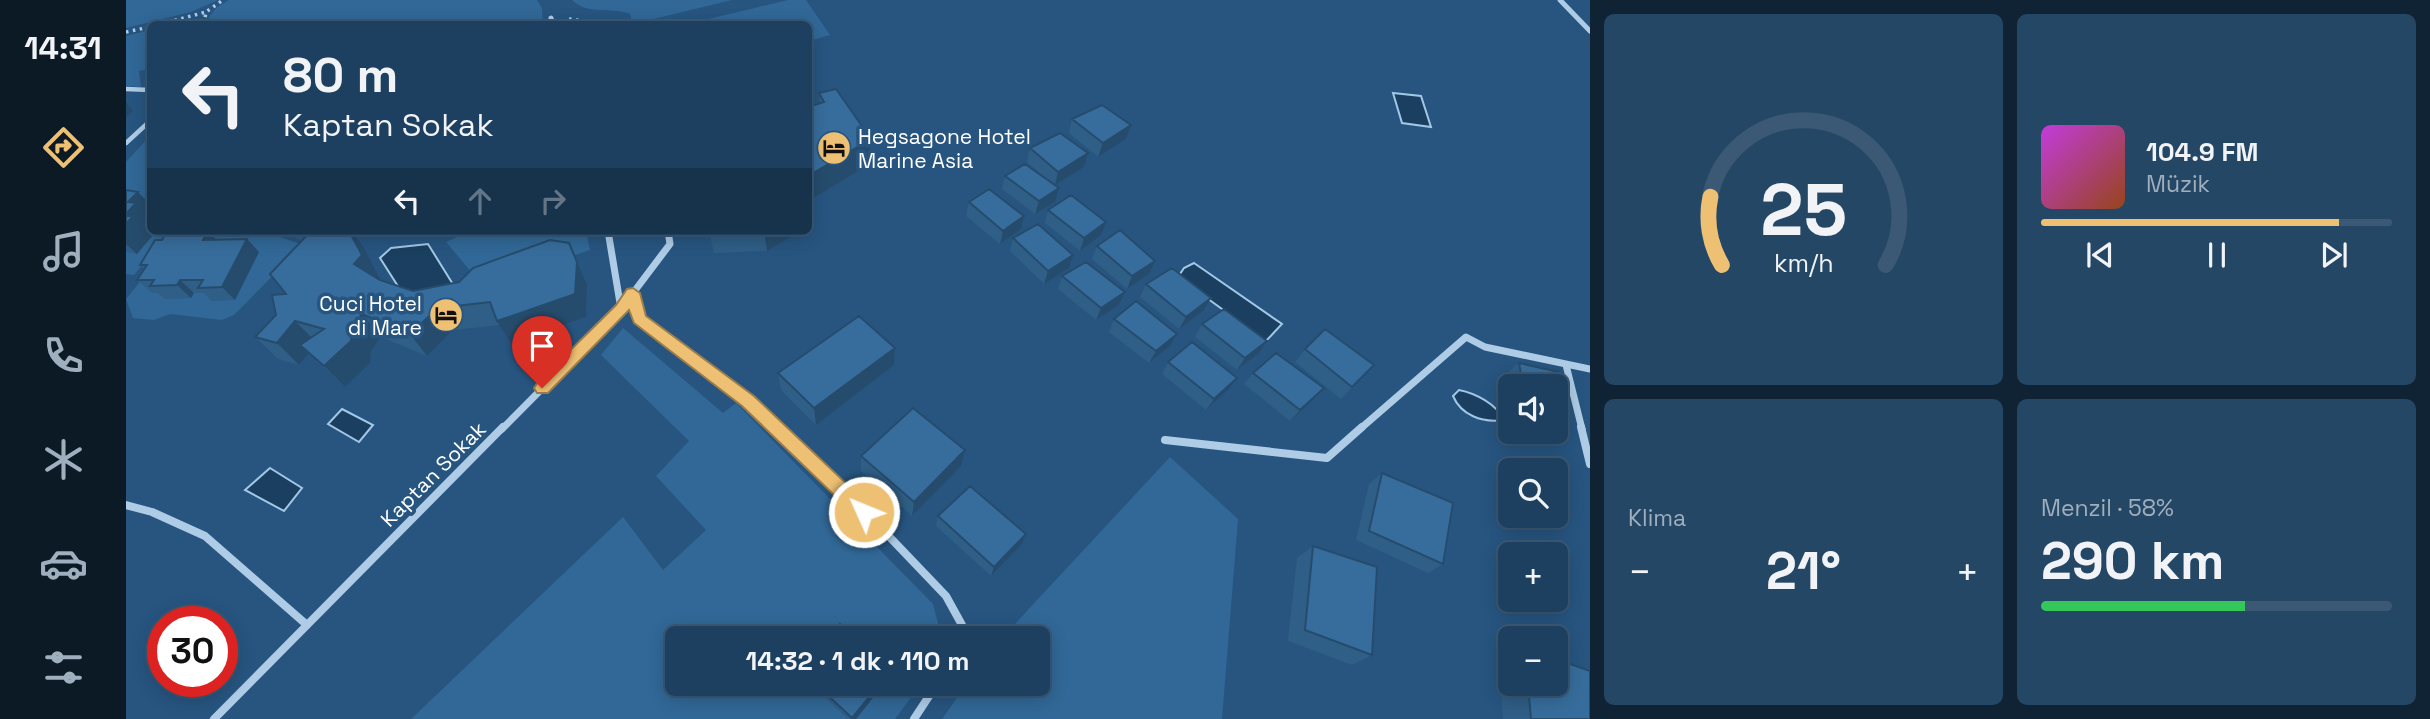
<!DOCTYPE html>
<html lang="tr">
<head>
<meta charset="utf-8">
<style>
  body { margin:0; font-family:"Space Grotesk",sans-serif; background:#254766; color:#f1f3f6; height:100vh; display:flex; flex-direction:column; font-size:26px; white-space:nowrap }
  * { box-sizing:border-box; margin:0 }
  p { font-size:23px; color:#a0afbd }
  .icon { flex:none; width:38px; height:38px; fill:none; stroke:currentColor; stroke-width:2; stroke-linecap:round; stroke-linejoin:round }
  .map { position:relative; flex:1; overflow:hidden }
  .drawer { display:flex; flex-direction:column; gap:14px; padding:14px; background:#102335; width:840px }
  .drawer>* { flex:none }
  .top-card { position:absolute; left:21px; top:21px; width:665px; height:214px; border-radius:10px; box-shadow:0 4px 18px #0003,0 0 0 2px #3b5975; background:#1d4060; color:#f1f3f6; overflow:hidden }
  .buttons { position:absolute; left:1372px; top:374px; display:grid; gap:14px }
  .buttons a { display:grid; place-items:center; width:70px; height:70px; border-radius:10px; background:#1d4060; box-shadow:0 4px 18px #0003,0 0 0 2px #3b5975; font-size:35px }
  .speed { position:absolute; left:21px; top:606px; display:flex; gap:14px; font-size:35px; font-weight:700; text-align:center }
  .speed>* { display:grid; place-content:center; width:91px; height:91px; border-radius:50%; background:#1d4060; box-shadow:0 4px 18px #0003,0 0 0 2px #3b5975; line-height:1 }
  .speed .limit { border:10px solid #d22; background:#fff; color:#111 }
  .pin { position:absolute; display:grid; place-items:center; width:60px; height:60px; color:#fff; margin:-72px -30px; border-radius:50% 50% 50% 0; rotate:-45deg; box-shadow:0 0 7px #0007 }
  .pin .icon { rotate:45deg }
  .me { position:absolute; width:77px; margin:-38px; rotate:314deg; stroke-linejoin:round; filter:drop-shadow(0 0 5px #0008) }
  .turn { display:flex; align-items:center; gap:24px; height:147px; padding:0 21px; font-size:32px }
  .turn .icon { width:91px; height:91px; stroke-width:2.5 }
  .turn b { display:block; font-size:49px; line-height:60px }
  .lanes { display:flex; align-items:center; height:66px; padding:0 21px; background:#0003; justify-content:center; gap:35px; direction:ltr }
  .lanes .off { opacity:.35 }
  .big { font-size:52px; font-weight:800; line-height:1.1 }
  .drawer .widget { flex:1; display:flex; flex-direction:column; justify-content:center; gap:10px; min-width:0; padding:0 24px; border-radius:10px; background:#254766 }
  .drawer .dial { align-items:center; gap:0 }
  .dial svg { height:182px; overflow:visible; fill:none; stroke:#3b5975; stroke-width:7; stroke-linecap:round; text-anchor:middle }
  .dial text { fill:#f1f3f6; stroke:none }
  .song { display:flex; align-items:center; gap:21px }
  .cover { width:84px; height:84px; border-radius:10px; background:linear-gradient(135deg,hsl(290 70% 55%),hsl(20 70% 35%)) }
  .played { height:7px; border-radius:4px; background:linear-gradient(90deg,#eec073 85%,#3b5975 85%) }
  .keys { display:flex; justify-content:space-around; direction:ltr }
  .heat { display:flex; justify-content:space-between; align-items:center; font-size:38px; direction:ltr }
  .charge { height:10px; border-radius:5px; background:linear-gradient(90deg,#34c759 58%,#3b5975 0) }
  .drawer .tiles { flex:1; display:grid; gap:14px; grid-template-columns:repeat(2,1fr) }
  .trip { position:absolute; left:539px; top:626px; width:385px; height:70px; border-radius:10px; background:#1d4060; box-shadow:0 4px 18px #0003,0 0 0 2px #3b5975; font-weight:800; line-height:70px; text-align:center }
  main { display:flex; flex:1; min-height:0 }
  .dock { display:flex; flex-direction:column; width:126px; justify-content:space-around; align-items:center; background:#0c1a26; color:#a0afbd }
  .dock .icon { width:49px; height:49px }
  .dock .selected { color:#eec073 }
  .dock b { font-size:32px; color:#f1f3f6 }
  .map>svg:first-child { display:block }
</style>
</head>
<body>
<main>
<nav class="dock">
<b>14:31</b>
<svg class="icon selected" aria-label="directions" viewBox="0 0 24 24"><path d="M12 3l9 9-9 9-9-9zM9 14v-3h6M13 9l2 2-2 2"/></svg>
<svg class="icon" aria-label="music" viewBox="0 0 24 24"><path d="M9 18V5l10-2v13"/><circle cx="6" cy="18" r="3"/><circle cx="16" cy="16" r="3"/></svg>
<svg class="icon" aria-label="phone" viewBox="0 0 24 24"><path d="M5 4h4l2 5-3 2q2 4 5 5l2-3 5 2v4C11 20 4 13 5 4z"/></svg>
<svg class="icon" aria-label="climate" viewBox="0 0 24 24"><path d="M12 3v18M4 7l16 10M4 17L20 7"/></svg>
<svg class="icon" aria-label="car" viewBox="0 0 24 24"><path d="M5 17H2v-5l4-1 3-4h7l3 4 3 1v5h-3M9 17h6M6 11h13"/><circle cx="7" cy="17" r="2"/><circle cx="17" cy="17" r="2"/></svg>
<svg class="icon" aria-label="filters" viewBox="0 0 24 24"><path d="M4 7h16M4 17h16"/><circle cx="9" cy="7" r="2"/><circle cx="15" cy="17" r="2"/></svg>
</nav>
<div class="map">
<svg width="1464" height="719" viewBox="0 0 1464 719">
  <rect width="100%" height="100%" fill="#275580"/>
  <path fill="#316897" d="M0 0H92L65 12 0 28Z
    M103 0H411L416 8 417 24H85L83 17 90 8Z
    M446 0H606L507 24 504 14C484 6 462 16 446 0Z
    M662 0H680L704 35 683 41 682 24H562Z
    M24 30V69L13 71 15 87 0 86V36Z
    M24 136V231H45L8 275 0 274V162Z
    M55 231H137L177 245 108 315 96 320 44 314 28 320 7 318 0 299Z
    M345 231H460L464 250 358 287 320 242Z
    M497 328 597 413 610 403 807 604 815 635 814 639H551V684H795L769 719H285L497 517 537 570 580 530 530 476 563 441 475 355Z
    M1044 457 1112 519 1096 719H816L841 684H912V639H875Z"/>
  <path fill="#1b3f60" stroke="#a2c8e6" stroke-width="2" d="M1267 93 1295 96 1305 127 1276 123Z
    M302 244 333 294 284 305 254 258 265 248Z
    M1068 263 1156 324 1140 341 1052 277 1058 268Z
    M1333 390C1348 393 1372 404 1377 420 1356 423 1335 415 1327 396Z
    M216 409 247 425 233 442 202 424Z
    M144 468 176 488 158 511 119 490Z"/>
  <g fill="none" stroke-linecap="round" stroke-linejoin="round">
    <path stroke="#aecce6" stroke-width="3.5" stroke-dasharray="2.5 4.5" stroke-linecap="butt" d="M443 19 483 24
      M35 24 80 12
      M78 24 80 12 97 0
      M0 32 24 27"/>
    <path stroke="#aecce6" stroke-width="4.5" d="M0 89 24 90
      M0 143 24 121"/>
    <path stroke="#aecce6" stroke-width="5" d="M1434 0 1464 31
      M425 18 427 24"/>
    <path stroke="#aecce6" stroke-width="7" d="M482 231 495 309
      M507 294 513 319 622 401 652 429
      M1440 365 1456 429
      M376 429 495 309 544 244 542 231
      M1234 429 1340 337 1359 347 1464 369"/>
    <path stroke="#aecce6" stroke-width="8" d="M650 427 755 528 820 596 836 625 832 639
      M1455 427 1464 464
      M1039 440 1201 458 1236 427
      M0 505 26 512 79 536 181 625
      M88 719 377 427
      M788 719 811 684"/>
  </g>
  <path fill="#2f5e86" d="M693 93 745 139 744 164 694 103Z
    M946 119 1005 125 1000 139 972 157 943 133Z
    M904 148 958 167 929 185V202L909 214 876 189 879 176 928 185 901 162Z
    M0 190 24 204V229L22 231 27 235 11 254 0 252Z
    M843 202 898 216 895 229 874 244 840 216Z
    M922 210 975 235 954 251 919 223Z
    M82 231 90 239 133 252 109 300 86 301 78 293H68L65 298 39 299 32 293H26L11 280 18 269 14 265 36 240Z
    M149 231H225L237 246 254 279 253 280 287 291 461 285 460 317 385 343 374 325 327 330 301 356 255 337 245 351 244 363 219 387 183 353 173 365 152 359 129 337 150 315 160 294 176 240Z
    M583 231H674L641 251 588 253Z
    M887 238 943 268 918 284 884 251Z
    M971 246 1023 274 1001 289 966 259Z
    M936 276 999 292 993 305 970 320 932 289Z
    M1020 284 1077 311 1053 329 1014 297Z
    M988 319 1051 334 1044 346 1023 363 983 332Z
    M1076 324 1141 341 1133 353 1111 370 1069 337Z
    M769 348 768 365 690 425 655 390 652 373Z
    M1179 349 1248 365 1215 399 1169 362Z
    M1042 362 1102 390 1080 410 1036 374Z
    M1393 363 1433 372 1442 415 1430 424V387H1384V409L1378 375Z
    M1127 373 1198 388 1187 400 1164 421 1118 384Z
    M735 456 835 466 786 516 735 471Z
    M1256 473 1317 564 1302 573 1230 540 1243 484Z
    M812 516 896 544 865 576 810 526Z
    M1187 546 1246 655 1226 665 1162 641 1171 558Z
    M1384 655V684H1430L1464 719H1377L1373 659Z
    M685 684H758L730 719H722Z"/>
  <path fill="#264c6d" d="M0 102 7 111 0 117Z
    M1005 125 1000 139 972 157 977 143Z
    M745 139 744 164 682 201V176Z
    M962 153 958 167 929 185 932 172Z
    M933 188 929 202 909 214 913 201Z
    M12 192 24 204V229L22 231 27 235 11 254 0 244V214L2 202Z
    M898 216 895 229 874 244 877 231Z
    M980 222 975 235 954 251 958 238Z
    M82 231 94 244 77 240Z
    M171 231H192L181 242Z
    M223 231H225L237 246 254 279 247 287 228 264Z
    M638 231H674L641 251Z
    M121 239 133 252 109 300 96 287Z
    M947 255 943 268 918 284 922 271Z
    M1029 261 1023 274 1001 289 1006 276Z
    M451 262 461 285 460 317 385 343 371 321Z
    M54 280 68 293 65 298 51 285Z
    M999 292 993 305 970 320 975 308Z
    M1085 298 1077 311 1053 329 1060 317Z
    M312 308 327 330 301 356 284 334Z
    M236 314 255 337 245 351 244 363 219 387 198 366Z
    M169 321 191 343 174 345 183 353 173 365 151 343Z
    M1051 334 1044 346 1023 363 1030 351Z
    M1141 341 1133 353 1111 370 1119 358Z
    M769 348 768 365 690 425 688 408Z
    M1111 378 1102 390 1080 410 1088 399Z
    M1198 388 1187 400 1164 421 1174 410Z
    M839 450 835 466 786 516 788 502Z
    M900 534 896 544 865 576 868 567Z
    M754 684H758L730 719H726Z"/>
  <path fill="#376d9c" stroke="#264c6d" stroke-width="2" d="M710 89 745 139 682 176V107L698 102 693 93Z
    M976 105 1005 125 977 143 946 119Z
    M934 133 962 153 932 172 904 148Z
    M899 164 933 188 913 201 879 176Z
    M863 189 898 216 877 231 843 202Z
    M0 190 12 192 2 202 10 203 0 214Z
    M945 195 980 222 958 238 922 210Z
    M0 216H7L0 224Z
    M912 224 947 255 922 271 887 238Z
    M994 230 1029 261 1006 276 971 246Z
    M41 231H81L77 240 121 239 96 287 72 288 77 280H54L51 285 24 286 28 280H11L21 265H14L29 240H36Z
    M185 231H223L236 255 228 264 254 280 287 291 333 282 347 268 424 240 443 243 451 262 449 294 371 321 364 302 312 308 284 334 236 314 226 329 225 341 198 366 174 345 198 329 169 321 151 343 129 337 150 315 146 295 160 294 144 274Z
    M960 262 999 292 975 308 936 276Z
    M1046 268 1085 298 1060 317 1020 284Z
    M1010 301 1051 334 1030 351 988 319Z
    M1098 309 1141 341 1119 358 1076 324Z
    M733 316 769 348 688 408 652 373Z
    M1199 329 1248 365 1226 387 1179 349Z
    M1066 342 1111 378 1088 399 1042 362Z
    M1150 353 1198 388 1174 410 1127 373Z
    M1393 363 1433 372 1442 415 1430 413V387H1397Z
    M787 408 839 450 788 502 735 456Z
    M1256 473 1327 503 1317 564 1243 531Z
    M844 486 900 534 868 567 812 516Z
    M1187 546 1251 567 1246 655 1179 630Z
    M714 624 732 639H701Z
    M1430 659 1464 671V719H1405L1402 684H1430Z
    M690 684H754L726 718Z"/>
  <path fill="#eec073" stroke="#9b7d4b" stroke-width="2" d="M507 288 514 293 520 316 628 396 744 506 747 512 744 518 738 520 732 518 616 406 508 323 503 310 422 393H411L408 388 411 383 490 305 501 289Z"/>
  <defs>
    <g id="hotel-disc" transform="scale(1.75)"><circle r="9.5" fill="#eec073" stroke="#275580"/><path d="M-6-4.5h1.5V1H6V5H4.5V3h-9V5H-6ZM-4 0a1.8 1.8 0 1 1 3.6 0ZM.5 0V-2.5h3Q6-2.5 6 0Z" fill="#111"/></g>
  </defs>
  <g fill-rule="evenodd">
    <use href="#hotel-disc" x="708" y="148"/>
    <use href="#hotel-disc" x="320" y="315"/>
  </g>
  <g text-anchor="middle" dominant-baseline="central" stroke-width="7" stroke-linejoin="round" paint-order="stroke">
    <g font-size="21" fill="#fff" stroke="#275580" text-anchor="start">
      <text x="732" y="136">Hegsagone Hotel<tspan x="732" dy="24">Marine Asia</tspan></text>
      <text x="296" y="303" text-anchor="end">Cuci Hotel<tspan x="296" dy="24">di Mare</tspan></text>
    </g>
    <g font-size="21" fill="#fff" stroke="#275580">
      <text transform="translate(307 474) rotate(-45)">Kaptan Sokak</text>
    </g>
  </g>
</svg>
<div class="buttons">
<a><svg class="icon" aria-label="sound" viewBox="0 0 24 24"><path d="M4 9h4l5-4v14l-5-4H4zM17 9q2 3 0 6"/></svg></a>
<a><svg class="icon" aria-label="search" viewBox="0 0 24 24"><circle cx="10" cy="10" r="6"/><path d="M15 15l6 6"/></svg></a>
<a>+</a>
<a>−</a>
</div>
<div class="speed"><div class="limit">30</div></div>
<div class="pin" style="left:416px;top:388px;background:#d93025"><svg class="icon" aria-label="arrive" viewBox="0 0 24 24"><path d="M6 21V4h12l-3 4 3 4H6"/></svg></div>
<svg class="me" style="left:738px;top:512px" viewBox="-20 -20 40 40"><circle r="17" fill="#eec073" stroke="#fff" stroke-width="3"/><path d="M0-11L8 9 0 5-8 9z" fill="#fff"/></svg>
<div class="trip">14:32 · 1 dk · 110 m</div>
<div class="top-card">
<div class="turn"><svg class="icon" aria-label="left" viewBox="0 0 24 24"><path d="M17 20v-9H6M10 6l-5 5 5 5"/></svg><div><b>80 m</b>Kaptan Sokak</div></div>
<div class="lanes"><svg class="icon" aria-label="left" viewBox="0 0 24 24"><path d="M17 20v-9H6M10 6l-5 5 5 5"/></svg><svg class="icon off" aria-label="ahead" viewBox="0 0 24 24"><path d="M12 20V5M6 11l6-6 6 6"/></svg><svg class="icon off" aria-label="right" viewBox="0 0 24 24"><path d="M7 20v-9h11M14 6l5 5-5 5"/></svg></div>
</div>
</div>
<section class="drawer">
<div class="tiles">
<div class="widget dial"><svg viewBox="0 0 100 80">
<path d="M14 69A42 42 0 1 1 86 69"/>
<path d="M14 69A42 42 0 0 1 9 39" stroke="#eec073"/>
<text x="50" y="56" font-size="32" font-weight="700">25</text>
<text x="50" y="72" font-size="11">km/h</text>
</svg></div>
<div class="widget">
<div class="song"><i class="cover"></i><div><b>104.9 FM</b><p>Müzik</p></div></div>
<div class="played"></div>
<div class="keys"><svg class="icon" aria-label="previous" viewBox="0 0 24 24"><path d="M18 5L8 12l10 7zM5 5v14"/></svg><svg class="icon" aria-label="pause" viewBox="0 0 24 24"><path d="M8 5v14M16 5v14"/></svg><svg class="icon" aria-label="next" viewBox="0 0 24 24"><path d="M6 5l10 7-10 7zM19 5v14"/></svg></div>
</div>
<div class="widget"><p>Klima</p>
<div class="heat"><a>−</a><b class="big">21°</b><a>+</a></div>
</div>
<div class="widget"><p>Menzil · 58%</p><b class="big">290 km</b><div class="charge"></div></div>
</div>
</section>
</main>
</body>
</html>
